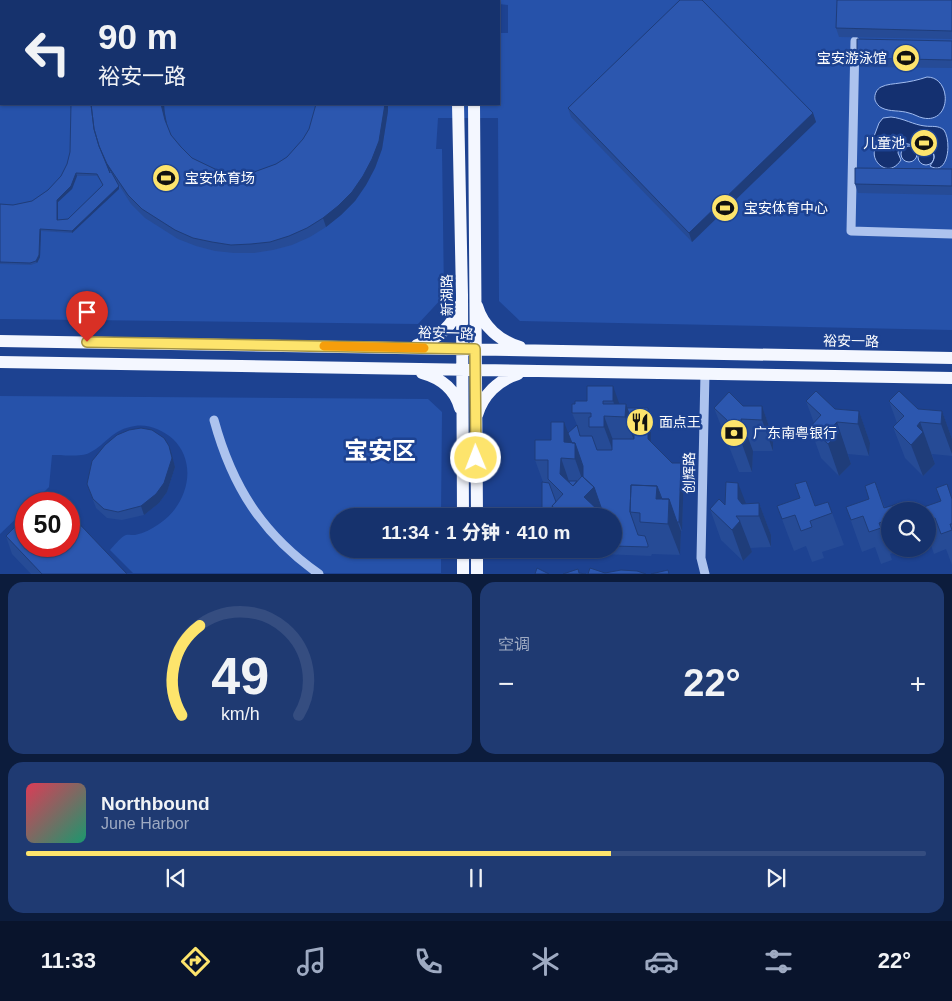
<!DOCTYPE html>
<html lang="zh">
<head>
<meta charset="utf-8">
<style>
  body { margin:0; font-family:Arial,"Noto Sans SC",sans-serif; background:#1f3a72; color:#f1f3f6; height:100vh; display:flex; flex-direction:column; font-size:19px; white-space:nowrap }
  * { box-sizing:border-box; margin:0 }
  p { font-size:16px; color:#9eaac2 }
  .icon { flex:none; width:28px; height:28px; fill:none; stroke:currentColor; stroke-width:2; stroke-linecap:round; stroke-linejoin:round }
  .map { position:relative; height:574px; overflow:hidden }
  .drawer { display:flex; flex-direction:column; gap:8px; padding:8px; background:#0c1c3c; flex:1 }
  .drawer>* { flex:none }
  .banner { position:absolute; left:0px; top:0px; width:500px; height:105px; box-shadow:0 1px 4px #0004,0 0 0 1px #354d80; background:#16326d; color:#f1f3f6; overflow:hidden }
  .buttons { position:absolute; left:881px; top:502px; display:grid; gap:10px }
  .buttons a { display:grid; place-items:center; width:55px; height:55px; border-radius:50%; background:#16326d; box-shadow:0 1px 4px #0004,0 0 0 1px #354d80; font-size:25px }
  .speed { position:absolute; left:15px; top:492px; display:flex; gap:10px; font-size:25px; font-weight:700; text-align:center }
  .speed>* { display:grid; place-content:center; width:65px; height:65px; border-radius:50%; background:#16326d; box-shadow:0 1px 4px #0004,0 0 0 1px #354d80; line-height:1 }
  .speed .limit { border:8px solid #d22; background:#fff; color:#111 }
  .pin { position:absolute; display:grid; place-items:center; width:42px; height:42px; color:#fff; margin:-51px -21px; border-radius:50% 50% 50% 0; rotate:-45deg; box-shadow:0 0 5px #0007 }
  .pin .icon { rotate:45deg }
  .me { position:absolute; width:55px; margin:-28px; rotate:359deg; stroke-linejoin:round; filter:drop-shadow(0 0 4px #0008) }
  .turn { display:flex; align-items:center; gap:18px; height:105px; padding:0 15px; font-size:22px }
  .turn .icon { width:65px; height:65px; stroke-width:2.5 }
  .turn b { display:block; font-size:35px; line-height:42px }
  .big { font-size:38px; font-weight:800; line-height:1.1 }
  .drawer .widget { flex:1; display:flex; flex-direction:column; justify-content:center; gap:8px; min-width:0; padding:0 18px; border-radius:15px; background:#1f3a72 }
  .drawer .dial { align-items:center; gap:0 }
  .dial svg { height:130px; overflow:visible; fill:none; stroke:#354d80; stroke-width:7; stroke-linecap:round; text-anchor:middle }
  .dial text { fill:#f1f3f6; stroke:none }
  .song { display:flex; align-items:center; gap:15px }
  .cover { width:60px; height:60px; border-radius:8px; background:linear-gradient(135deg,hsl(350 70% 55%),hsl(160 70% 35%)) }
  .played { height:5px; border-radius:2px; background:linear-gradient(90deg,#fde46c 65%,#354d80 65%) }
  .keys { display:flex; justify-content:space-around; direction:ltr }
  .heat { display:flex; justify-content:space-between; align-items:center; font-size:28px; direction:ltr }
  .drawer .tiles { flex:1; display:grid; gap:8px; grid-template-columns:1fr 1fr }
  .widget:last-child { grid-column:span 2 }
  .trip { position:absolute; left:330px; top:508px; width:292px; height:50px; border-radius:25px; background:#16326d; box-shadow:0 1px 4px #0004,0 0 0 1px #354d80; font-weight:800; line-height:50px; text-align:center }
  .menu { display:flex; height:80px; justify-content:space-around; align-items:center; background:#09142c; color:#9eaac2 }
  .menu .icon { width:35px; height:35px }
  .menu .selected { color:#fde46c }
  .menu b { font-size:22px; color:#f1f3f6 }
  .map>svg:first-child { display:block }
</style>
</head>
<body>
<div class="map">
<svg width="952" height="574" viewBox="0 0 952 574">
  <rect width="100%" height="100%" fill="#1d4291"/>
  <path fill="#2652aa" d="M0 0H427L1 1V104H499V33H508V5L499 4 497 0H952V330L520 321 499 301 498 118H438L436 149H442L444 296 418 324 0 319Z
    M0 396 428 399 442 412 441 516H339V549H441V573H133L110 550C114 546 119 539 124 536 126 534 131 535 135 535 144 533 152 529 159 524 187 506 199 464 173 439 162 430 149 424 135 426 112 429 107 444 89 453 82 457 60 455 52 455L49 487 32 504H26V509L0 534Z"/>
  <path fill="#143070" stroke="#a1bcf0" d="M927 77C952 77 952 124 923 118 918 117 914 114 909 113 900 110 890 112 882 108 879 107 876 103 875 100 874 94 877 89 881 87 887 84 894 84 900 83 909 82 918 80 927 77Z
    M891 117C903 118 914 125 925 126 932 127 938 125 944 130 952 142 948 177 930 166 934 160 937 155 930 149L918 148 913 145 888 140 875 142 873 139 879 123 883 118Z
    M887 141 892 142 899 147 898 153 901 160C885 185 858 147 887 141Z
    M901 154a8 8 0 1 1 16 0a8 8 0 1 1-16 0Z
    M918 157a8 8 0 1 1 16 0a8 8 0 1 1-16 0Z"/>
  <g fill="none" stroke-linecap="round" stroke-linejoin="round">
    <path stroke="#adc3ee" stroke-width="9" d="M855 41 851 231 952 234
      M705 373 701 558 705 574
      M214 420C232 486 262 534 319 574"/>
    <path stroke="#f4f7ff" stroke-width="12" d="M456 0V1
      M472 0V1
      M458 104 462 295 463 516
      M474 104 477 516
      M477 306C483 327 500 341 520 347
      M0 341 952 358
      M417 345C438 339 453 326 460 305
      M0 362 952 378
      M422 373C440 378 455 389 460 408
      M477 415C483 395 498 380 518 374
      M463 549V574
      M477 549V574"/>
  </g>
  <path fill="#264b96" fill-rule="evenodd" d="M952 0V39L839 37 836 28Z
    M952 41V68L860 67 857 58Z
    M568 108 813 113 816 122 692 242 571 117Z
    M388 111 382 149 375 168 366 185 355 201 341 215 326 227 310 237 292 245 273 250 254 253H234L215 251 196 246 178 239 145 218 131 204 117 182 119 189 72 233 41 231 40 257 37 263 31 265 0 264V204L13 205 32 201 165 114 167 125 171 135 181 147 192 158 217 170 229 173 254 172 276 164ZM77 176H97L103 185 68 219 58 220V202L72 189Z
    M952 169V195L858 193 855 184Z
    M587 386 620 404H626L627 408H648L651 417V442L672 463 684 472 682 531H681L680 555 652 554 651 556 576 553 575 549H614V516H543L542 512 543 482 535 460 551 440 568 433 577 425 572 413 575 404 587 401Z
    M806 401 835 409 859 411 870 443 869 456 848 454 851 464 839 476 821 458 810 427 814 423Z
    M889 401 918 409 942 411 952 439V456L932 454 935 464 923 476 905 458 893 427 897 423Z
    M743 406H762L773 438V451H753L752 472H739L714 408Z
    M172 455 175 467 167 492 159 503 144 515 122 520 107 518 96 508 87 484Z
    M875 482 885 508 890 511V549H906L890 554 892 560 881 564 875 547 862 552 846 507 869 499Z
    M800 498 815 506 828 502 844 545 822 552 824 558 812 562 806 546 794 551 777 506Z
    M952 498V565L946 549 934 554 928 536V511Z
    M759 503 771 535V547L750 548 752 552 743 561 721 540 710 509 725 505Z
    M6 536 127 574H31L12 554Z"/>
  <path fill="#1f3d7a" d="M161 104H164L165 114 168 129 165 120Z
    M385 104H388V111L382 149 375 168 366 185 355 201 341 215 326 227 323 218Z
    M813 113 816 122 692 242 689 233Z
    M76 173 77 176 72 189 58 202V222L57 220V200Z
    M119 186V189L72 233V231Z
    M40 229 41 231 40 257 37 263 36 261Z
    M613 386 624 417 619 416 613 401Z
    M626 404 637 436V448L625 417Z
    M762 406 773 438V451L762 420Z
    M648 408 651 417V448L648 439Z
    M859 411 870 443 869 456 858 424Z
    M942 411 952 439V454L941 424Z
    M604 416 616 448V459L604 427Z
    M741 419 753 451 752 472 741 441Z
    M564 422 575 451V443L587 474 586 490 575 459 564 442Z
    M837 422 851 464 839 476 828 444 833 426Z
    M920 422 935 464 923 476 911 445 917 426Z
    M169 446 172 455 175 467 167 492 159 503 144 515 141 506Z
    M561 458 572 490 560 474 559 463Z
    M681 463 684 472 682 531 679 522Z
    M738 483 750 514 738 499Z
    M657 486 668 517 656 499Z
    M594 487 604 516H591L584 497Z
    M669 499 681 531 680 555 668 524Z
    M759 503 771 535V547L759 516Z
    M577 509 580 516H570Z
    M740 521 752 552 743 561 732 530Z"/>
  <path fill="#2c57af" stroke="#1f3d7a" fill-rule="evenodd" d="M54 0H62L63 1H55Z
    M95 0H110L111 1H96Z
    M127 0H348L349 1H126Z
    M680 0H702L813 113 689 233 568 108Z
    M837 0H952V31L836 28Z
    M857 39 952 41V60L857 58Z
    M71 104H91L94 129 99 146 110 173 107 164 119 186 72 231 40 229 39 255 36 261 30 263 0 262V204L13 205 32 201 48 190 61 176 67 164 70 152ZM76 173 97 174 103 185 68 219 57 220V200L71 186Z
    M91 104H161L165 120 171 135 181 147 192 158 217 170 229 173 254 172 276 164 287 157 303 139 309 129 316 104H385L379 141 372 159 363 176 352 192 338 206 323 218 307 228 289 236 270 242 251 244 231 245 212 242 193 238 175 230 142 209 128 195 107 164 99 146 94 129Z
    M855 168 952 169V186L855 184Z
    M587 386H613V401H603V404H626L625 417 604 416V427H589V417H591V413H572V404H575V401H587Z
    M816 391 835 409 859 411 858 424 837 422 833 426 840 432 828 444 810 427 821 415 806 401Z
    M899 391 918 409 942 411 941 424 920 422 917 426 923 432 911 445 893 427 904 416 889 401Z
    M729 392 743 406H762V420L741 419V441L727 440 728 421 714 408Z
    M627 408H648V439L672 463H681L679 522H677L669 499H662L657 486 631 485 630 512 638 535 645 536 648 545V547L614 546V516H601L600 513 602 510 594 487 583 477V466L575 443H572L568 433 577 425 580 436H592L597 450H612V439H634V427Z
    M551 422H564V442L575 443V459L561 458 560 474 573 486 582 476 594 487 584 497 599 511 594 516H584L577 509 570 516H563L552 506 563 494 548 479V460H535V440H551Z
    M141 428 152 430 164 438 169 446 172 458 164 483 156 494 141 506 118 512 104 509 93 499 87 484 92 461 105 445 117 435 129 430Z
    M569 481H577L573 486 569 482Z
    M806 481 815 506 828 502 832 513 810 521 812 527 801 531 795 515 782 519 777 506 800 498 795 484Z
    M542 482 549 483 556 502 552 506 556 516H546L542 512Z
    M726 482 738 483V499L742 504 759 503V516H736L740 521 732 530 710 509 719 499 725 505Z
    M875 482 884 508 897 504 900 511H890V519L879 523 881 528 869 532 863 516 851 520 846 507 869 499 865 486Z
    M947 484 952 499V524H950L952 530 941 534 935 518 928 520V511H918V509L941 501 936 488Z
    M631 485 657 486 656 499H669L668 524 640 522V513L630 512Z
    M50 494 59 504H39Z
    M69 513 127 574H42L6 536 26 516V546H69Z
    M537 568 549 574H535Z
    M590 568 605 573 621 570 637 571 646 574H588Z
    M578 569 579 573 586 574H563Z
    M668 570 669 574H651Z"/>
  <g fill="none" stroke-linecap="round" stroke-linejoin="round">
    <g stroke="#a49446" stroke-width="12">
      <path id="route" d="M87 342 475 349 476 458"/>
    </g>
    <use href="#route" stroke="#fde46c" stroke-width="9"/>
    <path stroke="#f59e0b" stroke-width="9" d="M324 346 424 348"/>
  </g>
  <defs>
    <g id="stadium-disc" transform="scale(1.4375)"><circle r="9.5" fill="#fde46c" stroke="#1d4291"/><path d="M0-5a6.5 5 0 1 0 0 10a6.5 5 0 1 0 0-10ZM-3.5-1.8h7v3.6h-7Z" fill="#111"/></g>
    <g id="restaurant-disc" transform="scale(1.4375)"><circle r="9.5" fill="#fde46c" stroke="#1d4291"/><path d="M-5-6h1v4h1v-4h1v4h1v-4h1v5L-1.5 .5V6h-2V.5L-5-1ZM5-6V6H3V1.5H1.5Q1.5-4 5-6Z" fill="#111"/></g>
    <g id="bank-disc" transform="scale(1.4375)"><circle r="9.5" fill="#fde46c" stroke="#1d4291"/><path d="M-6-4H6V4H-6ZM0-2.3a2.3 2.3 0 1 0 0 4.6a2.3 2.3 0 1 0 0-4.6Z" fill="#111"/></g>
  </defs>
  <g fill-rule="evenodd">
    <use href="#stadium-disc" x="906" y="58"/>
    <use href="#stadium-disc" x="924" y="143"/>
    <use href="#stadium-disc" x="166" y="178"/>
    <use href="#stadium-disc" x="725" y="208"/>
    <use href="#restaurant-disc" x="640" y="422"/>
    <use href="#bank-disc" x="734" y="433"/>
  </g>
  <g text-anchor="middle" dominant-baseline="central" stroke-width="5" stroke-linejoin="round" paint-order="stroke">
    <g font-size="14" fill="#fff" stroke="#1d4291" text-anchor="start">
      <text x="887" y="58" text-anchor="end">宝安游泳馆</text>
      <text x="905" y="143" text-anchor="end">儿童池</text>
      <text x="185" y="178">宝安体育场</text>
      <text x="744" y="208">宝安体育中心</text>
      <text x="659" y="422">面点王</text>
      <text x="753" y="433">广东南粤银行</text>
    </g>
    <g font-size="14" fill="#fff" stroke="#1d4291">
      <text transform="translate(447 295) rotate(-91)">新湖路</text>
      <text transform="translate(446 333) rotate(2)">裕安一路</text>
      <text transform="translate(851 341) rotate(1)">裕安一路</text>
      <text transform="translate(689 473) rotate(-89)">创辉路</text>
    </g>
    <g font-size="24" font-weight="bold" fill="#fff" stroke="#1d4291">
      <text x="380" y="450">宝安区</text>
    </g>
  </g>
</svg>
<div class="buttons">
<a><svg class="icon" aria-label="search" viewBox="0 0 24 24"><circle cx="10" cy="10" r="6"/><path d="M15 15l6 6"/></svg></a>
</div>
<div class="speed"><div class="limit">50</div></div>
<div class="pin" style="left:87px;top:342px;background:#d93025"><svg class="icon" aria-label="arrive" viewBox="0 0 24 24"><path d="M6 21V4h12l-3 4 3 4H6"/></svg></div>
<svg class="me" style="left:476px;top:458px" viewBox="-20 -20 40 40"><circle r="17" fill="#fde46c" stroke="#fff" stroke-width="3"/><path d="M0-11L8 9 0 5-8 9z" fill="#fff"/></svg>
<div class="trip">11:34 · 1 分钟 · 410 m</div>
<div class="banner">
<div class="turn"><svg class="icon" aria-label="left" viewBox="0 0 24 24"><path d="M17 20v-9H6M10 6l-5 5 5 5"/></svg><div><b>90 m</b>裕安一路</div></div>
</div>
</div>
<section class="drawer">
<div class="tiles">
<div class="widget dial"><svg viewBox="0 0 100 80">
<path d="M14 69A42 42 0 1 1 86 69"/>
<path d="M14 69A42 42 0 0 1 25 14" stroke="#fde46c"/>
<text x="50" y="56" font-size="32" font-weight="700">49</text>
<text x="50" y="72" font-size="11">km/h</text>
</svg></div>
<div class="widget"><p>空调</p>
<div class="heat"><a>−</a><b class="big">22°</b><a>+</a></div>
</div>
<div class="widget">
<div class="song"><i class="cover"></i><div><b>Northbound</b><p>June Harbor</p></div></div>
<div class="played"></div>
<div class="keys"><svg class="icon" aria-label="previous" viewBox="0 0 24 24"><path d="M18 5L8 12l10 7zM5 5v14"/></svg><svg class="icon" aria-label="pause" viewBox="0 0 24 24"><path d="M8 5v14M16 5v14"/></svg><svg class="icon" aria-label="next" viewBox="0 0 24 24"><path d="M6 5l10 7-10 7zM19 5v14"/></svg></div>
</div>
</div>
</section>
<nav class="menu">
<b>11:33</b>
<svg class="icon selected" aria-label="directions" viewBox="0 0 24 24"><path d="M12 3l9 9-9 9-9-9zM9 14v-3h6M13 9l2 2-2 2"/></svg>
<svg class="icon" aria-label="music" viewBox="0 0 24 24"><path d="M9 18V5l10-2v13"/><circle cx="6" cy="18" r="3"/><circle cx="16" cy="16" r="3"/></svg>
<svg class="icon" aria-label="phone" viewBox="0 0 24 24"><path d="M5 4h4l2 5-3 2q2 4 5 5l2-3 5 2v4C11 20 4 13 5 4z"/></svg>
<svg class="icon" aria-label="climate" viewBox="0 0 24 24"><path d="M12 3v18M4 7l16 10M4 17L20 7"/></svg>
<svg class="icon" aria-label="car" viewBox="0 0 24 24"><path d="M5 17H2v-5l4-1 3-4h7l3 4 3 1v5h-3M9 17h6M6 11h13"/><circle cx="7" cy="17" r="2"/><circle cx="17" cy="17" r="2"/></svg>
<svg class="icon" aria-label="filters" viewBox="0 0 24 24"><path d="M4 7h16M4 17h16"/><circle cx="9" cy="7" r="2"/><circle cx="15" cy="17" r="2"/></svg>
<b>22°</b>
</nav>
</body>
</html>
